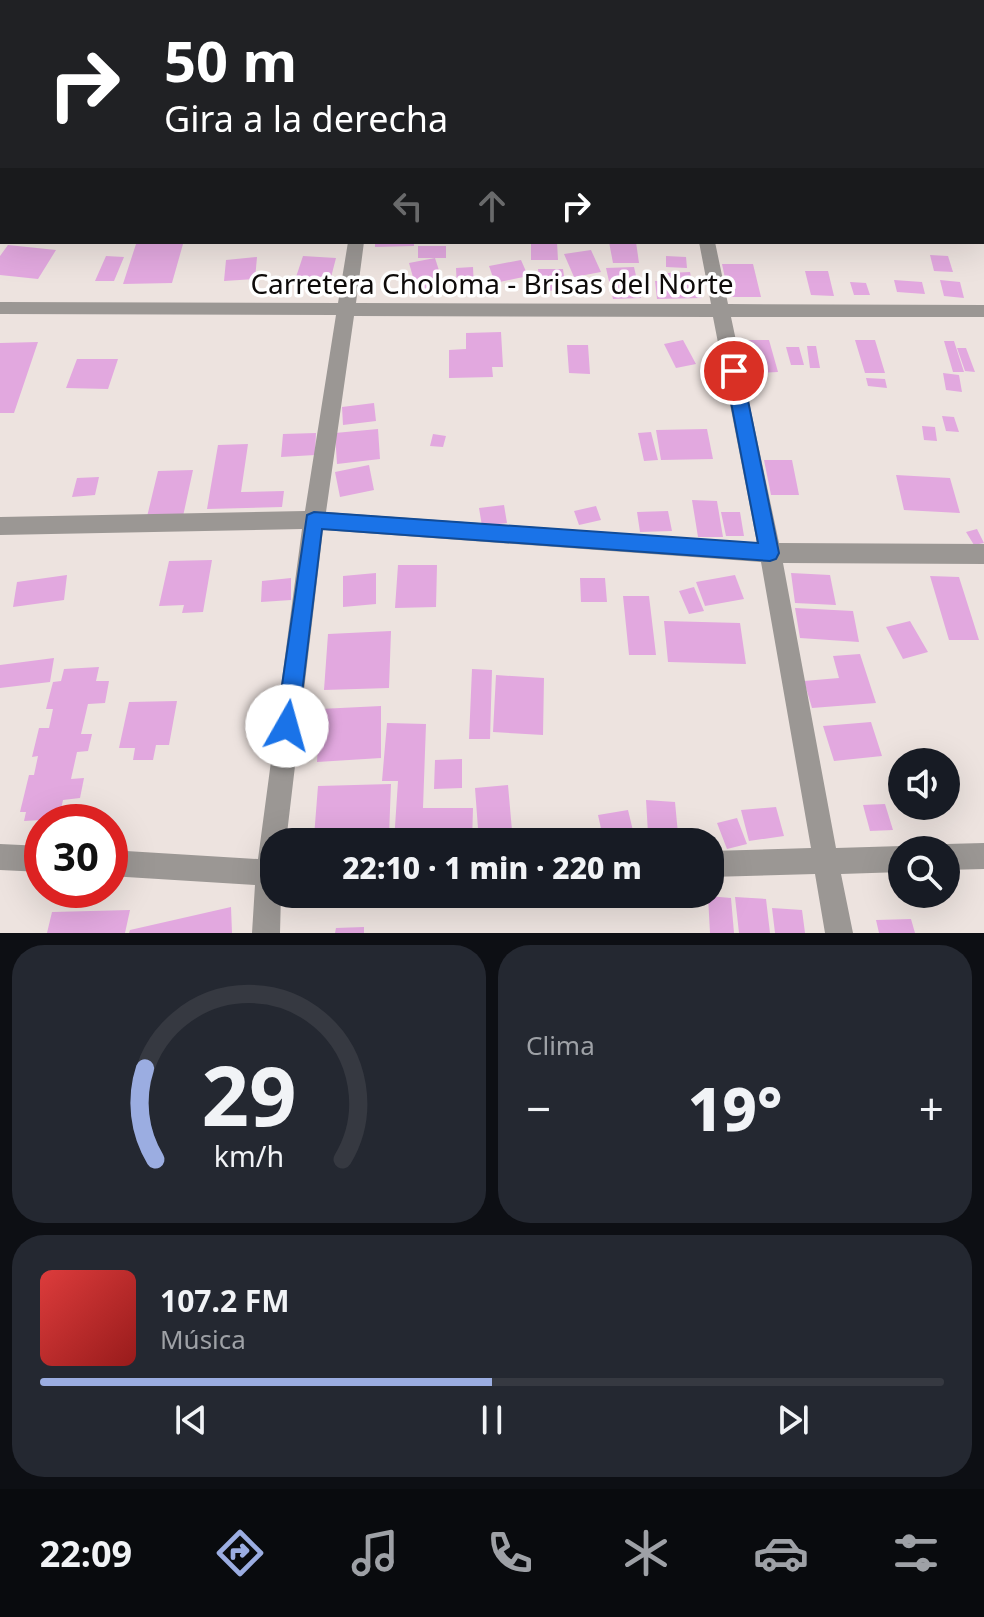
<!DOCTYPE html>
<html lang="es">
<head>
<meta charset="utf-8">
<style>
  body { margin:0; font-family:"Noto Sans",sans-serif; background:#242831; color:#f1f3f6; height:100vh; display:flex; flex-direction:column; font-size:30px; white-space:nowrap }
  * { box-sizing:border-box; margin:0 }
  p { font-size:26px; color:#9ea1a6 }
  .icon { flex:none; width:44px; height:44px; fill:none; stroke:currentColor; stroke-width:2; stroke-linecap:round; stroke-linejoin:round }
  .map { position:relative; height:933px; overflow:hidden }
  .panel { display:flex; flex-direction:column; gap:12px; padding:12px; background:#0d0f14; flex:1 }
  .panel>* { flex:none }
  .banner { position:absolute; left:0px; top:0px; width:984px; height:244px; box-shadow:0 8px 32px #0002; background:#202124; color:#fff; overflow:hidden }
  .tools { position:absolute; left:888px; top:748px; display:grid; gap:16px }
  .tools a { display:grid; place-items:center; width:72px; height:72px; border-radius:50%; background:#171b24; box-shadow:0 8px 32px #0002; font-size:40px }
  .speed { position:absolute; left:24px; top:804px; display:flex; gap:16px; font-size:40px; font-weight:700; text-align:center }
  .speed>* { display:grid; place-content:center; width:104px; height:104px; border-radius:50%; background:#171b24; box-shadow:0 8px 32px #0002; line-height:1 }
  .speed .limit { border:12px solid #d22; background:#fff; color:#111 }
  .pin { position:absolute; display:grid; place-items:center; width:68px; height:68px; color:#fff; margin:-34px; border:4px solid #fff; border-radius:50%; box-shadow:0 2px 8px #0007 }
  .me { position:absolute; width:88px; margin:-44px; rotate:7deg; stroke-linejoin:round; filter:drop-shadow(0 0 6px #0008) }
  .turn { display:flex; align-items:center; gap:28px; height:168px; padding:0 32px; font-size:36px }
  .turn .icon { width:104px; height:104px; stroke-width:2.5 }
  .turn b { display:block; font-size:56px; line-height:68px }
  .lanes { display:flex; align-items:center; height:76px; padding:0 32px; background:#0003; justify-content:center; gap:40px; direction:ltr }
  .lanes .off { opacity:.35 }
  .big { font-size:60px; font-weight:800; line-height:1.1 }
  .panel .tile { flex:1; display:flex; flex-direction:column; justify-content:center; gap:12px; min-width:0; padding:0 28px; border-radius:32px; background:#242831 }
  .panel .dial { align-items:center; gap:0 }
  .dial svg { height:208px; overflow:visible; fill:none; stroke:#363941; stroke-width:7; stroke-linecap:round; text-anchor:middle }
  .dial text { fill:#f1f3f6; stroke:none }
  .song { display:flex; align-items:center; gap:24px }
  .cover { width:96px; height:96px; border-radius:12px; background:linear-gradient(135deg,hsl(0 70% 55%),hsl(0 70% 35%)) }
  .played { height:8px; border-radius:4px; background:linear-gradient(90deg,#9bade1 50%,#363941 50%) }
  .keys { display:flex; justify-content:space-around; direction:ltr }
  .heat { display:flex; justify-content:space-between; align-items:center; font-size:44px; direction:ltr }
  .panel .tiles { flex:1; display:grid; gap:12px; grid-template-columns:1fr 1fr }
  .tile:last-child { grid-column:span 2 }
  .trip { position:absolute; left:260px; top:828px; width:464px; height:80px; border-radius:32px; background:#171b24; box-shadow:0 8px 32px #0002; font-weight:800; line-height:80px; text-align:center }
  .tab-bar { display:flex; height:128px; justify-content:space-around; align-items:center; background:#090b0e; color:#9ea1a6 }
  .tab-bar .icon { width:56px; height:56px }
  .tab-bar .on { color:#9bade1 }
  .tab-bar b { font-size:36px; color:#f1f3f6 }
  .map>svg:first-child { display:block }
</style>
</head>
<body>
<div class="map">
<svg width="984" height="933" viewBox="0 0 984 933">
  <rect width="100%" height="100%" fill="#ede3df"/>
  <path fill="#e2a8df" d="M375 242H414V246L375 247Z
    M531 242H557L558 260H531Z
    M609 242H636L639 263H613Z
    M136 244H183L172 283 123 284Z
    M8 245 56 250 38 279 0 275V256Z
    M418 246H446V258H418Z
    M591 250 601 272 574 277 564 254Z
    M930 255 948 256 953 272 934 271Z
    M106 256 124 257 114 281H95Z
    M303 256 336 258 329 285 294 283Z
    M666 256 686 257 687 268 666 267Z
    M257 257 255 279 224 281 226 260Z
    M435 258 444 286 417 291 409 263Z
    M521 260 528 276 495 283 489 266Z
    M722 264H753L761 297H729Z
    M473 267 474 289H457L456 268Z
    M634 267 641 298 613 299 606 268Z
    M538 269H563L566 290 540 291Z
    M805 271H828L834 296 811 295Z
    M690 272 692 283H699L702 298 657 299 655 281H669L667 273Z
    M894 280 922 282 925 294 897 292Z
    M940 280 960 282 964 298 944 296Z
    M850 282 866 283 870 295H854Z
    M501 332 503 367H492L493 377 449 378V350L466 349V333Z
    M683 340 696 364 676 368 664 344Z
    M746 340H769L778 372 754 373Z
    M855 340H875L885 373H865Z
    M944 341H954L964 372H953Z
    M38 342 14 413H0V343Z
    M567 345H588L590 374 569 373Z
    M807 346H816L820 368H810Z
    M786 347H799L804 365H791Z
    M957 348H966L975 372 965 371Z
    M77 359H118L108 389 66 388Z
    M943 373 959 375 962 392 946 390Z
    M866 378 885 379 887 388 868 386Z
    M374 403 376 421 343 425 342 407Z
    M942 416 954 417 959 432 946 431Z
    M922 426 935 427 937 441 924 440Z
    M378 429 380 459 337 464 335 433Z
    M707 429 713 459 661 460 656 430Z
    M651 432 658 460 644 461 638 433Z
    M316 433 315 455 281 457 283 434Z
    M433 434 446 436 443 447 430 446Z
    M248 444 241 492 284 491 282 507 207 509 218 445Z
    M764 460H792L799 495H771Z
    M369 465 374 490 340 497 335 472Z
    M193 470 182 521H146L158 471Z
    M896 475 950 478 960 513 904 510Z
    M99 477 95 495 72 497 77 478Z
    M692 500 717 501 723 537H698Z
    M504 505 507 523 482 526 479 508Z
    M596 506 601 520 579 525 574 511Z
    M668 511 672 531 640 532 637 512Z
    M721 512H740L744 536H726Z
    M977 529 984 543 974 545 966 532Z
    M212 560 203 612 182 613 184 605 159 606 169 561Z
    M398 565H437L436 607 395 608Z
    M376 573V604L343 607V576Z
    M791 573 830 575 836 605 795 603Z
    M67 575 64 600 13 607 17 582Z
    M735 575 744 599 705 606 696 582Z
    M930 576 959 577 979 640H949Z
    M291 578V600L261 602 262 581Z
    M580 578H605L607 602H581Z
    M694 587 704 611 689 614 679 591Z
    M623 596H649L656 655H629Z
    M795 608 853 611 859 642 800 638Z
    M664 621 740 623 746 664 668 662Z
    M910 621 928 652 903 659 886 627Z
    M391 631 389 688 324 690 328 634Z
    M860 654 876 703 812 708 804 681 839 678 833 656Z
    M54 658 50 682 0 688V665Z
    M99 667 96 681H109L105 703 88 704 81 734H92L88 751 77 752 71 779 84 778 80 798 63 800 59 819 24 821 26 812H20L29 775H34L38 756 32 757 39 728H49L53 709H46L53 682 61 681 64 669Z
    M472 669 492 670 490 739H469Z
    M496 675 544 678 543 735 493 732Z
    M177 701 169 745H156L153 760H133L135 748H119L129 702Z
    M381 706V758L317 762 320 709Z
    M871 722 882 756 834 761 823 726Z
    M387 723 426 724 423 808H473L472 842H394L398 781H382Z
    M462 759V788L434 789 435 760Z
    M391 784 389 835 314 837 318 786Z
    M508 785 513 842H479L475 788Z
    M646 800 675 802 678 834 648 833Z
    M885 804 893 830 870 831 863 805Z
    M776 807 784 836 749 841 741 810Z
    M628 810 635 839 604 842 598 815Z
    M737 818 747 844 727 849 717 823Z
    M708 896 731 898 734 933H710Z
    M735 897 766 899 770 933H739Z
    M231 907 232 933H129L130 930Z
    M772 908 802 910 805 933H775Z
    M130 910 125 933H47L52 912Z
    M911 919 915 933H879L876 920Z
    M364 927V933H335L336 928Z"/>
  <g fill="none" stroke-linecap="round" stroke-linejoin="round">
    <path fill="#9b9794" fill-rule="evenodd" d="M379 0H391V2H379Z
      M651 0H663V2H651Z
      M982 118H984V129H982Z
      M348 242H364L356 303 711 304 699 242H715L728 304 984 305V317H731L779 543 984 544V564L783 563 836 848 902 846 911 850H902V872L841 874 853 933H825L815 874 710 877V851L811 848 761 562 323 530 286 842H274V894H281L280 933H252L255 885 110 876V850L258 859 302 529 0 535V517L305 511 336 315 0 314V302L338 303ZM354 316 713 317 757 543 326 512Z
      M984 843V869L946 870V850H936L946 844Z
      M0 844 42 846V872L0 870Z"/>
  </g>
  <path fill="#1a73e8" stroke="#114b97" stroke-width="2" d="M734 364 742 371 779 553 776 559 770 561 322 529 298 726 295 734 287 737 280 734 276 726 307 515 314 512 758 543 725 371Z"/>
  <g text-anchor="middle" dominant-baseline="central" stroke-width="7" stroke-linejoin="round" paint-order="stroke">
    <g font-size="28" fill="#0e0b0a" stroke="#fff">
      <text x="492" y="283">Carretera Choloma - Brisas del Norte</text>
    </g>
  </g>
</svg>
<div class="tools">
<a><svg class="icon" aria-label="sound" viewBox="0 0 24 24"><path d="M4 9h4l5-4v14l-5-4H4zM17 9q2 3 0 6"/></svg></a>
<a><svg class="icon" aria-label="search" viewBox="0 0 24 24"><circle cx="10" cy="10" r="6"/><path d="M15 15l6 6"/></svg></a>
</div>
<div class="speed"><div class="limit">30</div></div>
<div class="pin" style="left:734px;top:371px;background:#d93025"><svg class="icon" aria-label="arrive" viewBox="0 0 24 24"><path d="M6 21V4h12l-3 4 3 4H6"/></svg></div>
<svg class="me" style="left:287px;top:726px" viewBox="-20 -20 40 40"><circle r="19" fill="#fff"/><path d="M0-13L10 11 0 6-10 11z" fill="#1a73e8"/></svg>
<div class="trip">22:10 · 1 min · 220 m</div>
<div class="banner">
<div class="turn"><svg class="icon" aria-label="right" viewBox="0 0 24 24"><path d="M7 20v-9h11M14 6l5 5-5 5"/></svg><div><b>50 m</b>Gira a la derecha</div></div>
<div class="lanes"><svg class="icon off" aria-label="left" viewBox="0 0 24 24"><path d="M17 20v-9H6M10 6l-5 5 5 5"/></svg><svg class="icon off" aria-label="ahead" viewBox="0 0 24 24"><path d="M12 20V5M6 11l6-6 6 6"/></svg><svg class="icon" aria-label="right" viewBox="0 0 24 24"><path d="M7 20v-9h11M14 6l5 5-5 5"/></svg></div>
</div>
</div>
<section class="panel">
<div class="tiles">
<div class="tile dial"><svg viewBox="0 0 100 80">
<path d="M14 69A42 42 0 1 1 86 69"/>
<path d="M14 69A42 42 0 0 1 10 34" stroke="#9bade1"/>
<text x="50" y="56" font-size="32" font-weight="700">29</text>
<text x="50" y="72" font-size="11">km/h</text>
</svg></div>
<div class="tile"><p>Clima</p>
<div class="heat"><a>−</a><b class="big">19°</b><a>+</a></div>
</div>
<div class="tile">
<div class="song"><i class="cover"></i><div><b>107.2 FM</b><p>Música</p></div></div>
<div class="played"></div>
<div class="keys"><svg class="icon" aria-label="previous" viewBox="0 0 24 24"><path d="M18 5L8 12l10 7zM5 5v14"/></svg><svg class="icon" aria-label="pause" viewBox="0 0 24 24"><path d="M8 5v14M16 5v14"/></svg><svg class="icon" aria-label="next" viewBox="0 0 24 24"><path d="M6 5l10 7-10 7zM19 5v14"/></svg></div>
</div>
</div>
</section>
<nav class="tab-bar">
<b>22:09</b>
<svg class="icon on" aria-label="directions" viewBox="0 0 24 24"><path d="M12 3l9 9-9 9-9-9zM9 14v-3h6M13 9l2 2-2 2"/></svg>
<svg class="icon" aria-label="music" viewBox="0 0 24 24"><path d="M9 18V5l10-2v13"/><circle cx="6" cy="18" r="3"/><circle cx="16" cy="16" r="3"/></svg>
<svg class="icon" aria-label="phone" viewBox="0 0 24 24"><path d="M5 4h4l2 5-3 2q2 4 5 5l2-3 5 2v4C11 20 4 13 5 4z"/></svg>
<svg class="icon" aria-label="climate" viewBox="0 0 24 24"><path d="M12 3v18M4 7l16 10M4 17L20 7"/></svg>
<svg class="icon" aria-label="car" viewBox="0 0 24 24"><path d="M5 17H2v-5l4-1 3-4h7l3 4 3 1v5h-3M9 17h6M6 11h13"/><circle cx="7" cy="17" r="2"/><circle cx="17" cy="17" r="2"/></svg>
<svg class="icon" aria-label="filters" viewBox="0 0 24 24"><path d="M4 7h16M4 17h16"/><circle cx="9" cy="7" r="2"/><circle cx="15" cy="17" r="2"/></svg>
</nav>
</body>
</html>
